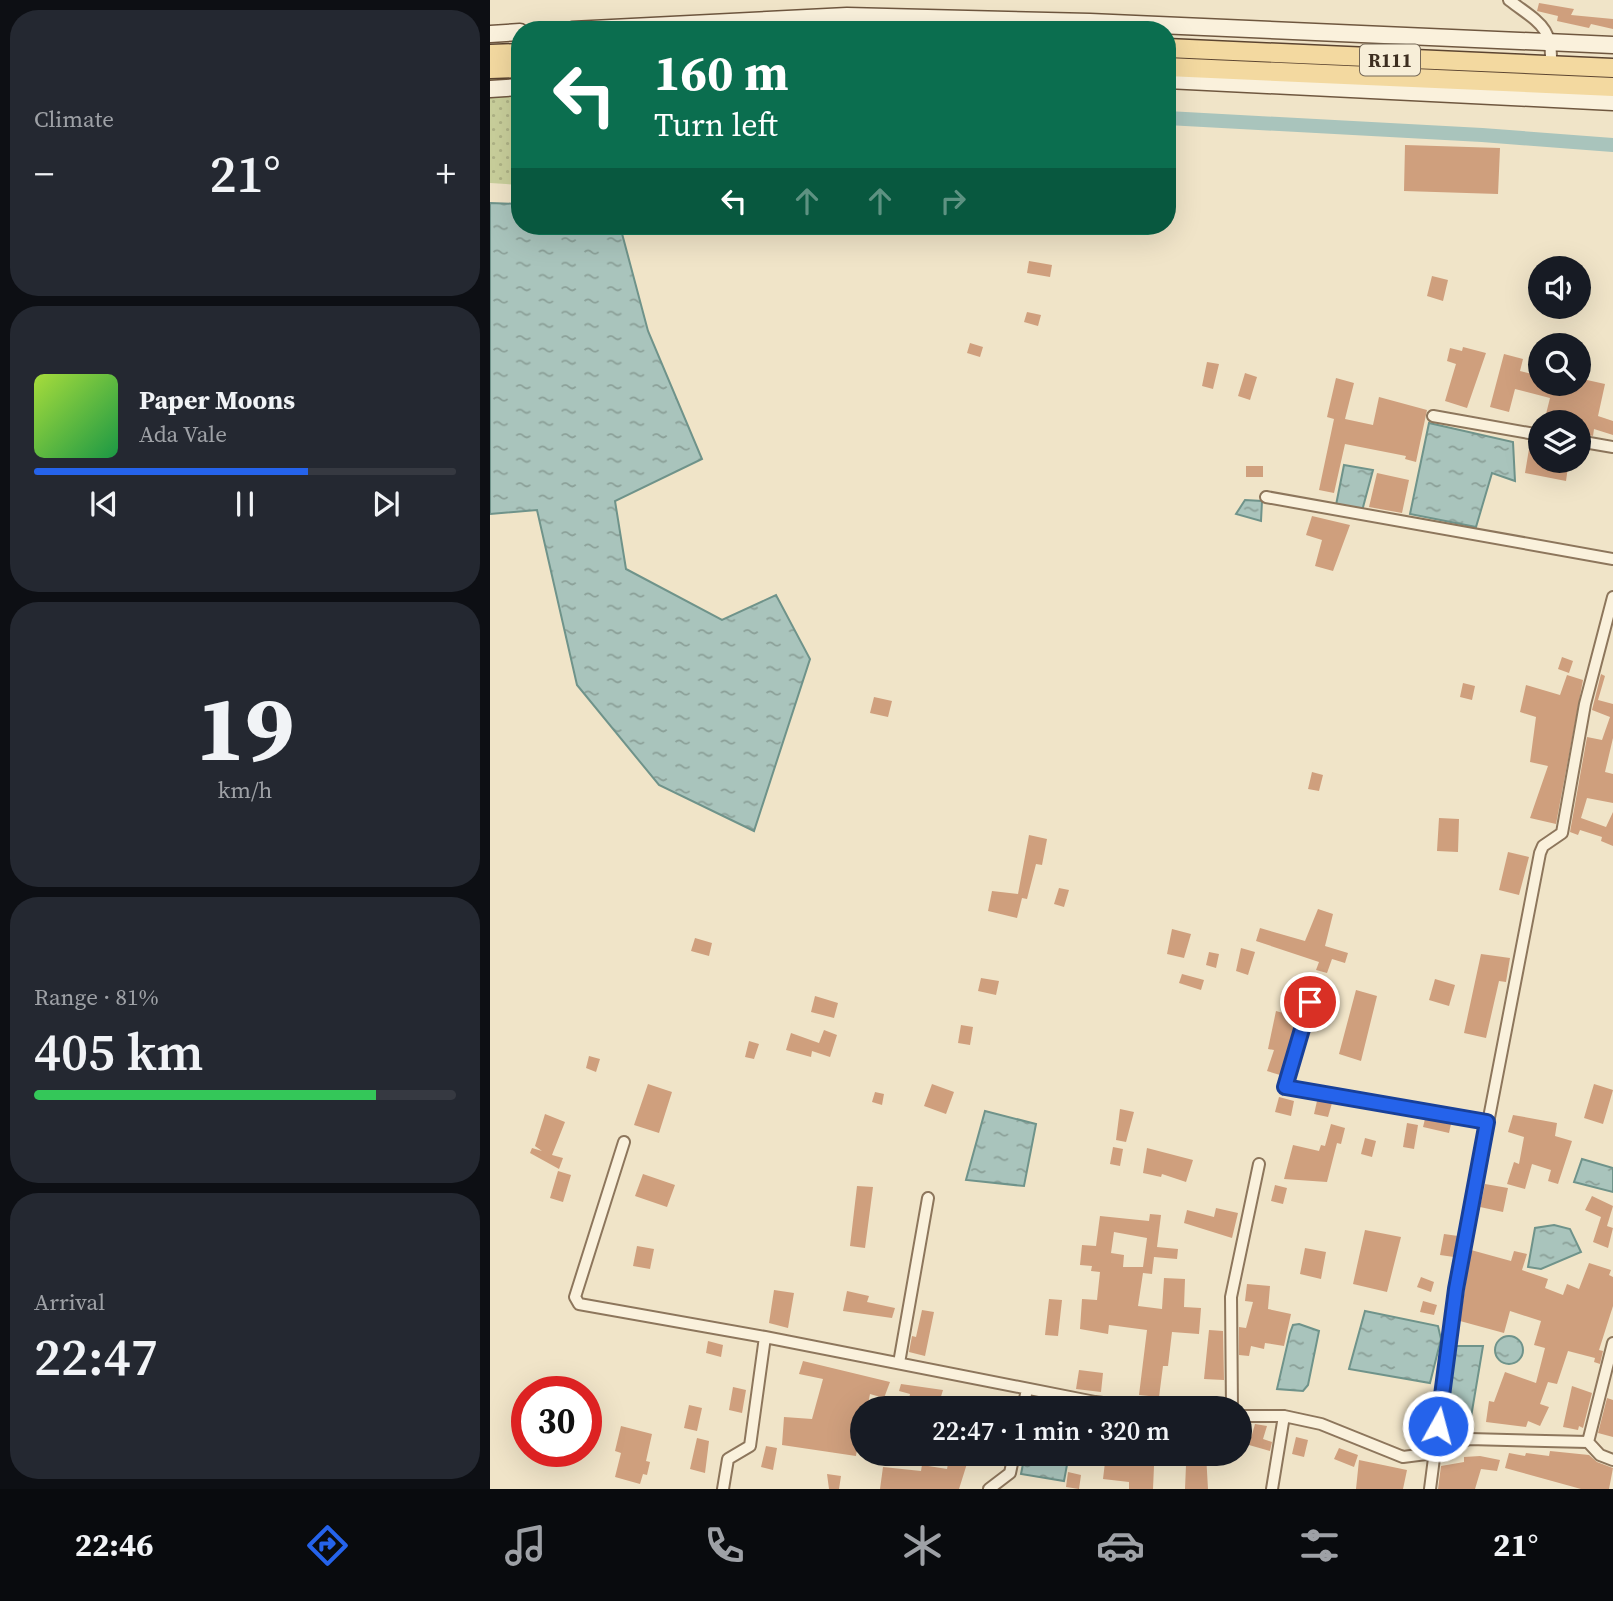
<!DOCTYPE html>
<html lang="en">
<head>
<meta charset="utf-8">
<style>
  body { margin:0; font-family:"Source Serif 4",serif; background:#242831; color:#f1f3f6; height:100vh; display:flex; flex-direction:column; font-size:26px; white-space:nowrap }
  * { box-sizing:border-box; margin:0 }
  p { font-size:23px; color:#9ea1a6 }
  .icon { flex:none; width:38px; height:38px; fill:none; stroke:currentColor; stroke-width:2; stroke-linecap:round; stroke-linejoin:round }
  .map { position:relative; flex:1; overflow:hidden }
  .panel { display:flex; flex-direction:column; gap:10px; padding:10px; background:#0d0f14; width:490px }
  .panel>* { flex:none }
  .guide { position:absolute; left:21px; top:21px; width:665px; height:214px; border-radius:28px; box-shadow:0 7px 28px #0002; background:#0b6e4f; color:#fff; overflow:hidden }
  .buttons { position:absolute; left:1038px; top:256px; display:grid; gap:14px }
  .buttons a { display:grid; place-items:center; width:63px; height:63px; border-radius:50%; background:#171b24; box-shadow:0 7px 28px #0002; font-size:35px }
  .speed { position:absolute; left:21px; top:1376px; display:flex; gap:14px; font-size:35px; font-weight:700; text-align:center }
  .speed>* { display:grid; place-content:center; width:91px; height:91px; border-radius:50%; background:#171b24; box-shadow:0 7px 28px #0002; line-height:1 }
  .speed .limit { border:10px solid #d22; background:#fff; color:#111 }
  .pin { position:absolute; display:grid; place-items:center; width:60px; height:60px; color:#fff; margin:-30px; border:4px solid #fff; border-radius:50%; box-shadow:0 2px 7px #0007 }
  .me { position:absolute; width:77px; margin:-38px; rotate:7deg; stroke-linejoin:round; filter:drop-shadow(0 0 5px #0008) }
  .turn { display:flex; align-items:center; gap:24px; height:147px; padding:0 28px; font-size:32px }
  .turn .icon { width:91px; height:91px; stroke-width:2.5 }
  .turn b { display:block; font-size:49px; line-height:60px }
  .lanes { display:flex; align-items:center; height:66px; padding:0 28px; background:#0003; justify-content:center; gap:35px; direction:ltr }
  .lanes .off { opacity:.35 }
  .big { font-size:52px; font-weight:600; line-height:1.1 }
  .panel .card { flex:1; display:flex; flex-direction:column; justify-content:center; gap:10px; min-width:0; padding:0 24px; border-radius:28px; background:#242831 }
  .panel .dial { align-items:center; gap:0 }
  .dial b { font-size:91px; line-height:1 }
  .song { display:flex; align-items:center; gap:21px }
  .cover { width:84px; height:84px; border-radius:10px; background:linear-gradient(135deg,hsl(80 70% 55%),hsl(140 70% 35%)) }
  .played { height:7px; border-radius:4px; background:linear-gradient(90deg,#2563eb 65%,#363941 65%) }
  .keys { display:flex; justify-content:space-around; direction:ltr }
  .heat { display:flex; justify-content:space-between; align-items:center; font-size:38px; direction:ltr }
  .charge { height:10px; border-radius:5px; background:linear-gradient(90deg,#34c759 81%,#363941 0) }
  .trip { position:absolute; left:360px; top:1396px; width:402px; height:70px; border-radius:35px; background:#171b24; box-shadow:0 7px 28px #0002; font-weight:600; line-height:70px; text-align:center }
  .tab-bar { display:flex; height:112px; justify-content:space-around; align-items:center; background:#090b0e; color:#9ea1a6 }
  .tab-bar .icon { width:49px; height:49px }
  .tab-bar .selected { color:#2563eb }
  .tab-bar b { font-size:32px; color:#f1f3f6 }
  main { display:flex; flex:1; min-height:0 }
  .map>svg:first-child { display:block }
</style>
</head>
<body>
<main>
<section class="panel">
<div class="card"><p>Climate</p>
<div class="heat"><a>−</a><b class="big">21°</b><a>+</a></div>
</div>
<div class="card">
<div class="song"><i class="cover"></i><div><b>Paper Moons</b><p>Ada Vale</p></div></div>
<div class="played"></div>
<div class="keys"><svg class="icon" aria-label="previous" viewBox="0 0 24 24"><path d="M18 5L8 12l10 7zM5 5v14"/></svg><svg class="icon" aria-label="pause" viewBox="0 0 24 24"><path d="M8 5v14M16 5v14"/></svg><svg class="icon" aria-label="next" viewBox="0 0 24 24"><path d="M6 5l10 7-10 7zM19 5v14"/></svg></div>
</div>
<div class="card dial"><b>19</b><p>km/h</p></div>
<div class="card"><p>Range · 81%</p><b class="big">405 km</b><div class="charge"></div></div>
<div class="card"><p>Arrival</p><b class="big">22:47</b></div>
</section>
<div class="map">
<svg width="1123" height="1489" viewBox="0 0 1123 1489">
  <defs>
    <pattern id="green-dots" width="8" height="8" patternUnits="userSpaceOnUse" patternTransform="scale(1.75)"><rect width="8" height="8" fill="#c9cf9b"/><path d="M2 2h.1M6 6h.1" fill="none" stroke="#aeb285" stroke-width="1.8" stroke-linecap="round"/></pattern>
    <pattern id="water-ripples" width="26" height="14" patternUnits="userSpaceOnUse" patternTransform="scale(1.75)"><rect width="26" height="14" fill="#a9c4bc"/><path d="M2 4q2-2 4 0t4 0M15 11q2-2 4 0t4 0" fill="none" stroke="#8ba098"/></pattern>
  </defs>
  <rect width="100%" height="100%" fill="#f0e4c8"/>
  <path fill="url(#green-dots)" d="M30 70V185L0 183V71Z"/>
  <path fill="url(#water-ripples)" stroke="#6f938a" stroke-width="2" d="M0 203 30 204V226H130L158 331 212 459 125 501 136 569 232 620 286 595 320 659 264 831 169 785 87 685 47 510 0 514Z
    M939 423 1023 442 1025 481 1002 473 986 527 920 514Z
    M854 465 883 470 872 511 846 505Z
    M755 500 772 501 771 521 746 514Z
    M495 1111 546 1124 534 1186 476 1180Z
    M1092 1159 1123 1168V1192L1084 1182Z
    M1064 1225 1080 1229 1091 1252 1051 1269 1038 1267 1045 1228Z
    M875 1311 948 1326 951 1339 940 1383 859 1369Z
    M809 1324 829 1331 818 1385 813 1391 787 1389 800 1333 803 1325Z
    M1005 1350a14 14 0 1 1 28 0a14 14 0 1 1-28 0Z
    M965 1346H993L979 1429 952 1433Z
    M535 1454H579L574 1481 531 1474Z"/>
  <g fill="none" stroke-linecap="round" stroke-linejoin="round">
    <path stroke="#a9c4bc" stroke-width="14" d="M677 118 992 135 1123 145"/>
  </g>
  <path fill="#cf9f7d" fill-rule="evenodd" d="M1049 3 1084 9 1081 15 1123 19V29L1101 24 1099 28 1067 21 1068 16 1047 11Z
    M915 145 1010 148 1008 194 914 191Z
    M539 261 562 265 560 277 537 273Z
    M942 276 958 280 953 301 937 296Z
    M537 312 551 315 548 326 534 322Z
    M480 343 493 347 490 357 477 353Z
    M973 347 996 353 977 408 955 401 966 364 957 361 960 348 972 351Z
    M1014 354 1033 359 1030 371 1050 376V383H1088V378L1115 384 1108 416 1123 421V435L1104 429 1103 436 1088 433V422H1054L1060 398 1025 389 1019 412 1000 407Z
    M717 362 729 364 723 389 712 386Z
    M755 373 767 377 760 400 748 396Z
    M846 378 864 383 855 419 883 425 889 397 937 410 926 462 915 459 916 456 855 444 844 493 829 490 844 419 837 417Z
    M1040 443 1050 445V460H1079L1076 481 1035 473Z
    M756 466H773V477H756Z
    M887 473 919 480 912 513 879 507Z
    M822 516 860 525 843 571 825 566 832 540 816 535Z
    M1072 657 1083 661 1079 673 1068 669Z
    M1111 674 1115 676 1108 700 1123 704V738L1115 772 1123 774V803L1097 798 1091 818 1116 827 1123 812V846L1111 841 1112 837 1090 830 1088 835 1080 832 1097 737 1112 740 1120 717 1102 710Z
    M1077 675 1093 680 1066 824 1040 818 1058 766 1040 762 1046 717 1030 712 1036 685 1070 695Z
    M973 683 985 686 982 700 970 697Z
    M384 697 402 701 398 717 380 713Z
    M822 772 833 775 829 791 818 789Z
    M949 818 969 819 968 852 947 851Z
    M539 835 557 839 552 865 546 864 537 899 532 898 527 918 498 911 502 891 528 894Z
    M1018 852 1039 857 1029 895 1009 890Z
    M569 888 579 890 574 907 564 904Z
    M828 909 843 914 835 946 858 953 855 963 842 959 837 973 826 970 829 962 766 941 770 928 815 941Z
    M682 929 701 934 694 958 677 954Z
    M205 938 222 943 219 956 201 951Z
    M751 948 765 952 758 975 746 971Z
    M719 952 729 954 726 968 716 965Z
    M991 954 1020 958 1016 982 1009 981 996 1038 974 1033Z
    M692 974 714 980 711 990 689 983Z
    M491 978 509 981 506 995 488 991Z
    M945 979 965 985 959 1006 939 1000Z
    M866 990 887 996 871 1061 849 1054Z
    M325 996 348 1003 344 1018 321 1012Z
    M786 1011 807 1017 790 1075 777 1071 784 1050 778 1049Z
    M471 1025 483 1027 480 1045 468 1043Z
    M334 1030 347 1035 340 1057 322 1051 321 1057 296 1050 301 1033 329 1043Z
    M259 1041 269 1044 264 1059 255 1057Z
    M99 1056 110 1059 106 1072 96 1068Z
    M158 1084 182 1092 169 1133 144 1125Z
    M442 1084 464 1092 456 1114 434 1106Z
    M1104 1084 1123 1090 1113 1124 1094 1118Z
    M385 1092 394 1094 392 1105 382 1102Z
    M789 1097 804 1101 801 1116 785 1112Z
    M827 1101 842 1103 838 1117 824 1114Z
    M630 1109 644 1112 636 1142 626 1140Z
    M55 1114 75 1122 62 1155 73 1158 69 1169 40 1153 42 1148 52 1151 45 1146Z
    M1023 1115 1067 1123 1065 1136 1082 1141 1068 1184 1058 1181 1061 1170 1042 1164 1035 1189 1017 1184 1024 1162 1029 1164 1034 1137 1018 1132Z
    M935 1119 961 1124 959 1133 933 1127Z
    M917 1123 928 1125 924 1149 913 1147Z
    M841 1124 855 1128 851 1144 847 1143 837 1182 794 1179 803 1145 829 1151 831 1145 835 1146Z
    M875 1138 886 1141 882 1157 871 1154Z
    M623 1147 633 1149 630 1166 620 1164Z
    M657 1148 703 1160 696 1182 672 1174 671 1177 653 1173Z
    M68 1171 81 1175 73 1202 60 1198Z
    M153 1174 185 1185 177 1207 145 1196Z
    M995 1184 1018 1188 1013 1212 990 1207Z
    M785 1185 797 1188 793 1204 781 1201Z
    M367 1186 383 1187 375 1248 360 1246Z
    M1102 1196 1123 1206 1117 1226 1123 1228 1118 1248 1103 1242 1111 1217 1095 1210Z
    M726 1208 748 1213 742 1238 694 1223 697 1210 724 1217Z
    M660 1214 671 1215 667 1247 688 1249 687 1259 664 1257 662 1274 653 1273 648 1306 672 1309 674 1278 695 1279 694 1307 711 1308 709 1334 682 1332 678 1366H673L669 1397 649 1395 657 1330 619 1325 618 1334 590 1329 592 1299 607 1300 610 1272 601 1271 602 1266 590 1265 592 1245 606 1246 610 1216 659 1221ZM624 1232 657 1238 653 1267H633L634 1255 621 1253Z
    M875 1230 911 1237 897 1292 863 1284Z
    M954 1234 968 1236 964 1257 950 1255Z
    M147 1246 164 1249 160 1269 143 1266Z
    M815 1248 836 1252 831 1279 810 1274Z
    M981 1250 1021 1261 1024 1251 1037 1254 1032 1270 1058 1279 1055 1288 1073 1295 1077 1284 1089 1289 1099 1263 1121 1270 1119 1275 1123 1277V1306L1109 1350 1113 1351 1110 1364 1104 1362 1105 1358 1078 1351 1067 1384 1058 1382 1050 1404 1059 1407 1050 1426 1038 1421 1036 1427 996 1422 999 1401 1004 1402 1015 1372 1046 1383 1055 1348 1044 1345 1051 1321 1020 1311 1014 1333 970 1321Z
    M931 1277 944 1282 941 1292 927 1287Z
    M757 1284 780 1286 778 1309 801 1314 794 1346 775 1343 774 1349 761 1346 759 1356 749 1355V1327L756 1328 763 1302 755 1301Z
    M284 1290 304 1293 298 1328 279 1323Z
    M357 1291 379 1296 377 1302 405 1308 402 1318 353 1311Z
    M559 1299 572 1300 568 1336 555 1335Z
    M933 1301 947 1305 944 1315 930 1312Z
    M432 1310 444 1312 435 1356 419 1352 422 1336 426 1337Z
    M719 1330 733 1331 734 1380 714 1379Z
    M218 1341 233 1345 231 1357 216 1353Z
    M313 1361 400 1382 394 1398 380 1394 377 1409H373L366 1456 292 1445 294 1417 322 1419 333 1379 309 1374Z
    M589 1370 613 1373 611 1392 586 1389Z
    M411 1384 453 1390 449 1403 431 1398 429 1409H417L420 1394 409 1391Z
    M1082 1386 1102 1393 1093 1428 1089 1426 1088 1430 1073 1427Z
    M243 1387 256 1390 252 1413 239 1410Z
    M1117 1398 1123 1400V1437L1108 1433Z
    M199 1405 212 1408 207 1431 194 1428Z
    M765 1424 777 1426 773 1439 782 1442 780 1451 759 1445Z
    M131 1426 162 1434 156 1461 160 1462 157 1475 153 1474 150 1484 125 1477 131 1453 125 1451Z
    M806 1437 818 1440 814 1457 802 1454Z
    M207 1438 219 1441 215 1473 200 1469Z
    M276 1446 287 1448 283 1470 271 1467Z
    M849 1448 868 1455 864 1467 844 1459Z
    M1060 1451 1099 1455 1107 1462 1123 1468 1119 1489H1091L1015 1468 1019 1453 1035 1456 1036 1453 1059 1456Z
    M460 1454H480L469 1489H390L393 1467 431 1471 432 1465 457 1469Z
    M616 1454H637L635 1465 664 1466 663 1489H639V1482L613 1479Z
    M650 1454H716L718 1489H695L696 1465 650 1463Z
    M990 1456 1010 1460 1007 1471 991 1469 985 1489H948L951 1466 974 1462V1457Z
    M869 1460 917 1470 913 1489H866Z
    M578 1472 591 1475 589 1489 576 1487Z
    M337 1474 351 1476 349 1489H339Z"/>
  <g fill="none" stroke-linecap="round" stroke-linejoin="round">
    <g stroke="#8d765c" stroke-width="14">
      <path id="street" d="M1019 0C1049 23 1063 26 1061 66
        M943 416 1050 435
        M1088 441 1123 447
        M776 497 1123 559
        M819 1002 795 1087 997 1122
        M134 1142 85 1297 89 1304 275 1337 605 1402 659 1409
        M409 1363 438 1198
        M533 1409 537 1389
        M742 1409 741 1297 769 1164
        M751 1416H794L831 1424 913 1457 944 1453 979 1439 1098 1442 1110 1455 1123 1460
        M1098 1442 1123 1343
        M233 1489 238 1459 260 1446 275 1337
        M499 1489 520 1473 524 1454
        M782 1489 794 1416
        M940 1489 966 1289 1050 853 1053 846 1072 833 1095 704 1123 597"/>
    </g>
    <g stroke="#6f573f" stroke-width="19">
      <path id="secondary" d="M82 30 357 16 600 22 1123 45
        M0 34 30 32
        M677 80 1123 102
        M0 89 30 87"/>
    </g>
    <g stroke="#5b4430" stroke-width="21">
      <path id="primary" d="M677 48 1123 68
        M0 54 30 53
        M677 67 1123 87
        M0 69 30 68"/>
    </g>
    <use href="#street" stroke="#faf1dc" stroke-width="10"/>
    <use href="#secondary" stroke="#faf1dc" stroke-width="16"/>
    <use href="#primary" stroke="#f3d9a0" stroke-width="18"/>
  </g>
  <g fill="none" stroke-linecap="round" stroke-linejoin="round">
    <g stroke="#184099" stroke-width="18">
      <path id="route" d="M820 1002 795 1087 997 1122 966 1289 948 1426"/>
    </g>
    <use href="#route" stroke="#2563eb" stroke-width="12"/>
  </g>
  <g text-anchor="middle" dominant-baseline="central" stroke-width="7" stroke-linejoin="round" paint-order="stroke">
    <rect fill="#f7eed8" stroke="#756857" stroke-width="2" x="870" y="44.5" width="60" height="31" rx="5"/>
    <g font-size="19" font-weight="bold" fill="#3d2e20">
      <text x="900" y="60">R111</text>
    </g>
  </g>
</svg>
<div class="buttons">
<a><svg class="icon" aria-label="sound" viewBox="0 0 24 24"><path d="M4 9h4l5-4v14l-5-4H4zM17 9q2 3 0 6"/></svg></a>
<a><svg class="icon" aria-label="search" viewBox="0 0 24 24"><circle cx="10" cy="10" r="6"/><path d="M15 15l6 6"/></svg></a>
<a><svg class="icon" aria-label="layers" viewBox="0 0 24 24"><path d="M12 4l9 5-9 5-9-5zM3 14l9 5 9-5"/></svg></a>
</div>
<div class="speed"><div class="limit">30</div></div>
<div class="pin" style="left:820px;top:1002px;background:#d93025"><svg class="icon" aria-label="arrive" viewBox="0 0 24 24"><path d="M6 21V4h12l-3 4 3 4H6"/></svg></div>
<svg class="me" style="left:948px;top:1426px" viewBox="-20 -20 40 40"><circle r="17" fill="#2563eb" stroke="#fff" stroke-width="3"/><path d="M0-11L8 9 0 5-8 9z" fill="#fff"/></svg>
<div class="trip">22:47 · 1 min · 320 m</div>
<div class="guide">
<div class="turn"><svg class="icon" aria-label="left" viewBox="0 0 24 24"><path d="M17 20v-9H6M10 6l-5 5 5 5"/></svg><div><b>160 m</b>Turn left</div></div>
<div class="lanes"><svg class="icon" aria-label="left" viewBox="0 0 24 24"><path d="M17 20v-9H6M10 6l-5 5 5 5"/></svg><svg class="icon off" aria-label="ahead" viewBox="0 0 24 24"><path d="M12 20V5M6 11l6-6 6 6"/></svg><svg class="icon off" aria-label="ahead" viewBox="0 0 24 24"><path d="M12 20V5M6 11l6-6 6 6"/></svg><svg class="icon off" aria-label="right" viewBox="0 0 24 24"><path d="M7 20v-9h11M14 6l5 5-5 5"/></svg></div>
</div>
</div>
</main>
<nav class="tab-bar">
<b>22:46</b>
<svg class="icon selected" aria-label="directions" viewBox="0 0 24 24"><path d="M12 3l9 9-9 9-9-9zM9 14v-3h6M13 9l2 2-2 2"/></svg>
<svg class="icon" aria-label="music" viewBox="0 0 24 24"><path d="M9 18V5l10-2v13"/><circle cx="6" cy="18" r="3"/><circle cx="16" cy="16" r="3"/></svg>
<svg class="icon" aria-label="phone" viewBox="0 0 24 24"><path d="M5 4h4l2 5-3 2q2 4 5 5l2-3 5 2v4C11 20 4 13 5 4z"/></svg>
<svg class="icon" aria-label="climate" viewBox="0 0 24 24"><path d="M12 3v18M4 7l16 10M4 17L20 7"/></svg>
<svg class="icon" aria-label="car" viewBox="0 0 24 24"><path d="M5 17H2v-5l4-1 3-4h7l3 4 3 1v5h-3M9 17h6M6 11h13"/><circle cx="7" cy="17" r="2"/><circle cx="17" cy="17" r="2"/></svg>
<svg class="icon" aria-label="filters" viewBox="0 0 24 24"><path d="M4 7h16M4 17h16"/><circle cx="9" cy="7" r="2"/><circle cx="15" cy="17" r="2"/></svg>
<b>21°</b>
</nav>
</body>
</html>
